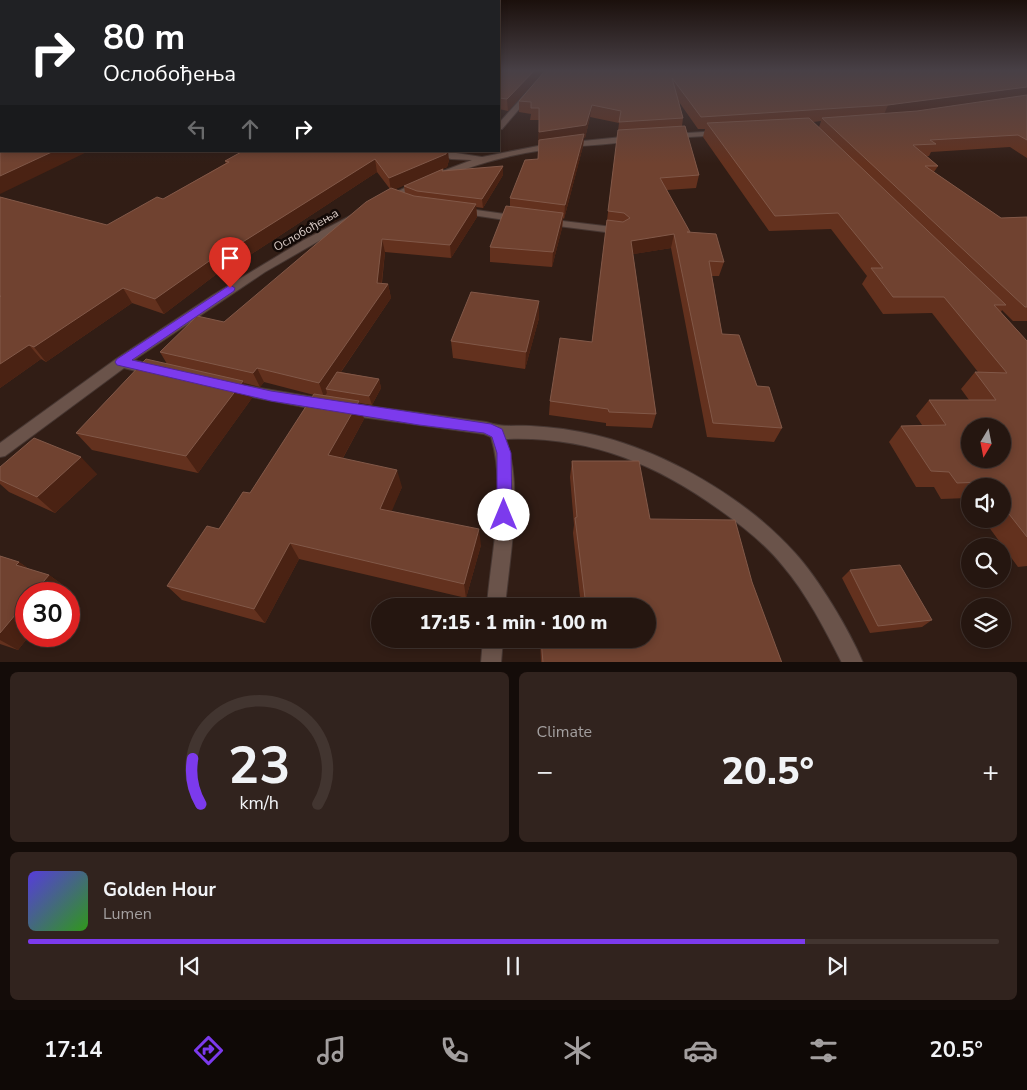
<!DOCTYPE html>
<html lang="en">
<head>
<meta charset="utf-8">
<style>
  body { margin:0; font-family:"Nunito Sans",sans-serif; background:#31231e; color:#f1f3f6; height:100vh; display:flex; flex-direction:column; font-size:19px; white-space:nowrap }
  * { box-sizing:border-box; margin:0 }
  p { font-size:16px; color:#a39f9f }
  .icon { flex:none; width:28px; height:28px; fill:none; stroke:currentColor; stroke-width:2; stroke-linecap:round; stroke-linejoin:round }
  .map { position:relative; height:662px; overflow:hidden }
  .panel { display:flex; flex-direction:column; gap:10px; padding:10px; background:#140c09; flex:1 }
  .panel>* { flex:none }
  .banner { position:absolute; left:0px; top:0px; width:500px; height:152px; box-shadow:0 2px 8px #0003,0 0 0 1px #423530; background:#202124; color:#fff; overflow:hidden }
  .needle { width:32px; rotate:190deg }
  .controls { position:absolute; left:961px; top:418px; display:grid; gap:10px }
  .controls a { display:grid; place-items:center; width:50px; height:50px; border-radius:50%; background:#251610; box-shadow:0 2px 8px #0003,0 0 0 1px #423530; font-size:25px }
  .speed { position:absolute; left:15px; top:582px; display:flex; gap:10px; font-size:25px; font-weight:700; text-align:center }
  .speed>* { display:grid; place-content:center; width:65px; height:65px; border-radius:50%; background:#251610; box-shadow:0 2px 8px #0003,0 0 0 1px #423530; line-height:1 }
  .speed .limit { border:8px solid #d22; background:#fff; color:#111 }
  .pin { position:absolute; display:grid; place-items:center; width:42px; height:42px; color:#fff; margin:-51px -21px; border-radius:50% 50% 50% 0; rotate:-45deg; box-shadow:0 0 5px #0007 }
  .pin .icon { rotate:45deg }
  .me { position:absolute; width:55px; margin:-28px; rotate:0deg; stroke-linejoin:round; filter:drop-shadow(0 0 4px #0008) }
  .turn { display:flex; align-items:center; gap:18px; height:105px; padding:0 20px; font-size:22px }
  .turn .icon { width:65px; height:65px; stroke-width:2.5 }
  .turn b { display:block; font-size:35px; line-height:42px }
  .lanes { display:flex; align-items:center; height:48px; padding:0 20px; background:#0003; justify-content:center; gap:25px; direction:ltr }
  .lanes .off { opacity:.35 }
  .big { font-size:38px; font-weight:800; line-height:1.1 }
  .panel .widget { flex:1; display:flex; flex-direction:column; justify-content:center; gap:8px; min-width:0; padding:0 18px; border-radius:8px; background:#31231e }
  .panel .dial { align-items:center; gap:0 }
  .dial svg { height:130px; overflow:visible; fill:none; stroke:#423530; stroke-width:7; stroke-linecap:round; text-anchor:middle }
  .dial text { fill:#f1f3f6; stroke:none }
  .song { display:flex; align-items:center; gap:15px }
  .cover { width:60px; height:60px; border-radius:8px; background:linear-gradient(135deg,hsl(250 70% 55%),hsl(110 70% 35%)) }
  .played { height:5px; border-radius:2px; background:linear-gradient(90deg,#7c3aed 80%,#423530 80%) }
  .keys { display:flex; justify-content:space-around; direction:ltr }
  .heat { display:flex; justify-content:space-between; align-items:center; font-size:28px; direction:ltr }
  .panel .tiles { flex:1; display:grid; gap:10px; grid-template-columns:1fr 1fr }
  .widget:last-child { grid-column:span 2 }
  .trip { position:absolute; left:371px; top:598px; width:285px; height:50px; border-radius:25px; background:#251610; box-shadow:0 2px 8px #0003,0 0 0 1px #423530; font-weight:800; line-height:50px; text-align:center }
  .tab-bar { display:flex; height:80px; justify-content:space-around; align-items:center; background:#0f0906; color:#a39f9f }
  .tab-bar .icon { width:35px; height:35px }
  .tab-bar .current { color:#7c3aed }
  .tab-bar b { font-size:22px; color:#f1f3f6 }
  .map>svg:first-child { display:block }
</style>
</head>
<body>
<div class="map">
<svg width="1027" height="663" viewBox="0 0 1027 663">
  <rect width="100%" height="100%" fill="#311d15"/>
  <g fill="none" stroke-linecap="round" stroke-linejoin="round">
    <g stroke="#473732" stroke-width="2">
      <path id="minor" d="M546 71H552L502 129H499V123Z
        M719 131 723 133 722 135 672 138 668 136 672 134Z
        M632 136H635V140C605 146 573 145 543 150 488 158 440 176 390 201H384L382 199 427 177 472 160 451 159 428 151H443L482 157 543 145Z
        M462 208 519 216 524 219 519 222 459 213 457 211Z
        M354 214 359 217 357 219 265 272 134 360 161 367 163 371 161 375 156 376 124 368 5 456 0 457V443L116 359 213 295 304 240Z
        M546 219 621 228 626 231 621 234 542 224 541 222Z
        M231 383 325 399 330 401 332 405 330 409 325 411 231 393 226 392 224 388 226 384Z
        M347 403 486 422C504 428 512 425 531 426 552 427 574 430 595 435 666 452 746 498 795 553 818 578 850 631 863 663H842C825 630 807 594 783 566 766 545 745 528 724 513 657 464 590 436 506 439 523 488 510 555 505 606H487C491 552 507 491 491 437L484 434 347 415 342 413 340 409 342 405Z
        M483 639H503L501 663H481Z"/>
    </g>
    <use href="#minor" fill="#6a534a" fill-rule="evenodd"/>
  </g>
  <path fill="#63311e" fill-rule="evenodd" d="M499 71H544L508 111 499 109Z
    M545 71H1027V158L1010 147 931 152 929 156H927L938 166 934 172 1001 218 1027 217V321H1013L1002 310 1001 312 1027 341V566L1018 567 983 519H1002V486H970V501L968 498 941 499 934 487H916L889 442 901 426 922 425 916 416 929 400H969L961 389 975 372H978L932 313 883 314 862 284 867 276 831 229 769 231 703 137 705 129H698L679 102 683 118 682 126 699 175 696 188 667 190 690 233 724 262 719 276H712L722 334 757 386 782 428 774 442 707 437 671 248 633 254 656 414 652 428 606 426V423L549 415 550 401 592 342 619 123 590 117 585 138H584L583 146 564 219 563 218 562 228 552 267 490 262V247L510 207V198L538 159 539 120H530L531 114 519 112V101ZM821 121 819 127 813 122Z
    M243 151 449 160 447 167 395 189 405 193 404 186 443 171 503 175 483 208 476 207 477 217 451 258 385 252 382 283 388 284 391 298 341 372 379 379 381 388 372 405 359 403 364 419 343 458 402 487 391 511 481 545 466 598 299 559 265 623 182 600 167 586 250 493 314 395 264 382 260 387 244 383 252 398 198 473 92 450 76 433 167 364 160 352 224 322 390 189 377 172 221 274 218 273 164 314 132 303 46 362 41 359 0 388V197L107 225 163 199 226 163 225 161Z
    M539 318 525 369 453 358 451 341Z
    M572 461 650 519 752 582 782 663H541L540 639H648V606H581L573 533 574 525 570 477Z
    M0 467 97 474 55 513 9 492 0 484Z
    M0 556 19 562 29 569 49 575 67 588 18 650 0 644Z
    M850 570 932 620 922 627 870 633 842 578Z"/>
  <path fill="#4a2213" d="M534 71H544L508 111 507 99Z
    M1027 87V98L883 117 888 105Z
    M592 105 590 117 585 138H584L583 146 564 219 565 205 538 144 539 132Z
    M54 151H89L0 194V176Z
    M447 151H448L449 160 447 167 391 191 389 178Z
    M375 159 377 172 221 274 214 260Z
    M503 166V175L483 208 482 199Z
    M476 204 477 217 451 258 450 245Z
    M563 213 562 228 552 267 553 252Z
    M674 234 671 248 628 255 631 241Z
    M382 239 385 252 380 295 388 284 391 298 329 389H326L327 393 324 397 319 383 377 283Z
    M212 259 218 273 164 314 155 299Z
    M123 288 132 303 46 362 34 347Z
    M539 301V318L525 369 526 352Z
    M29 345 41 359 0 388V364Z
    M257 368 264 382 260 387 253 373Z
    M379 379 381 388 372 405 369 396Z
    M243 381 252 398 198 473 186 456Z
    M359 401 364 419 335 472 328 455Z
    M81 457 97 474 55 513 37 497Z
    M397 470 402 487 386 525 380 509Z
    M479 529 481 545 466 598 464 584Z
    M290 543 299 559 265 623 254 609Z
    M19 562 38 576 16 565Z
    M49 575 67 588 63 594H33Z
    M26 602V636H29L18 650 0 640V633Z"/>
  <path fill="#704230" stroke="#815848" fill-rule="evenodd" d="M0 71H1V151H54L0 176Z
    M499 71H534L507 99 499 98Z
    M545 71H1027V87L888 105 701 117 672 78 683 118 619 122 621 111 592 105 586 125 539 132V108H531V102L519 101Z
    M1027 95V140L1018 135 930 140 936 144 913 145 938 166H925L1001 218 1027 217V307H1025L822 118 917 111Z
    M809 118 1006 305H994L1027 341V537L1002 505V486H988L985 482 957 483 949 472 931 471 901 426 946 425 929 400H996L975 372 1007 373 944 297H893L871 268H883L838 213 775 216 707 123ZM970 426H1002V459H970Z
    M685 126 699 175 660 178 690 232H687L716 234 724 262 709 261 722 334 739 335 757 386 769 387 782 428 713 423 674 234 631 241 656 414 609 412 608 409 550 401 560 338 592 342 607 220 623 222 630 218 624 213 608 211 618 130Z
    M584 134 565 205 510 198 525 160 538 159 539 140Z
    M243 151H447L446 154 389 178 375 159 214 260 212 259 155 299 123 288 34 347 29 345 0 364V297L1 296H0V197L107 225 157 197 163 199 229 162 225 161Z
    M503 166 482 199 417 191 404 186 443 169 442 171Z
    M391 188 414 196 476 204 450 245 382 239 377 283 388 284 319 383 257 368 253 373 160 352 197 316 224 322 366 202Z
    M506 206 563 213 553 252 490 247Z
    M471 292 539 301 526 352 451 341Z
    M146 359 243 381 186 456 76 433Z
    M337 372 379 379 369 396 326 389Z
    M314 394 359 401 328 455 397 470 380 509 479 529 464 584 290 543 254 609 167 586 207 526 219 529 243 492 250 493Z
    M34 438 81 457 37 497 0 480V467Z
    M572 461H639L650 519 735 520 752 582 782 663H543L541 639H648V606H586L575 518 577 517Z
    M0 556 19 562 16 565 49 575 33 594H26V602L0 633Z
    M900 565 932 620 878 626 850 570Z"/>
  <linearGradient id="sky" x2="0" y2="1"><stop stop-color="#1b100c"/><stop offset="0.43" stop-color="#484046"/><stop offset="1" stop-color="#484046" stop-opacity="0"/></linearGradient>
  <rect width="1027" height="164" fill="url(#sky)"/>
  <path fill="#7c3aed" stroke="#51269a" d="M230 285 235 288 234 291 132 360 271 391 491 424 502 429 511 453 512 515 509 520 504 522 499 520 497 515V453L492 437 484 433 419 425 271 401 117 365 115 362 117 359Z"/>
  <g text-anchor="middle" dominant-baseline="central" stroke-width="5" stroke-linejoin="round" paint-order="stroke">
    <g font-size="12" fill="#ddcfca" stroke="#130a07">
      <text transform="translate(306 230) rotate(-30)">Ослобођења</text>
    </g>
  </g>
</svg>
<div class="controls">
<a><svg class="needle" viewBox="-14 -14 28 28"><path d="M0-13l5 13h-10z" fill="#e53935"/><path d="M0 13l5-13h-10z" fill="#a39f9f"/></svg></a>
<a><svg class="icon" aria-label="sound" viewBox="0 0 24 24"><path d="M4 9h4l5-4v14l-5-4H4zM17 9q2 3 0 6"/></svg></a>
<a><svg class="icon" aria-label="search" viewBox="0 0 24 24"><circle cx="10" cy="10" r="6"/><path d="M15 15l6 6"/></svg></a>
<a><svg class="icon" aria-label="layers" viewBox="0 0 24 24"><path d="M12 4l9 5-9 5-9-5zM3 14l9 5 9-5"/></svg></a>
</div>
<div class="speed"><div class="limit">30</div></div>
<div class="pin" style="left:230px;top:288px;background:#d93025"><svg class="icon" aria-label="arrive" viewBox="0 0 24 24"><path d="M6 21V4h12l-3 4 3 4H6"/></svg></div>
<svg class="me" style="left:504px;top:515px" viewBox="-20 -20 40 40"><circle r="19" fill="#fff"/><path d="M0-13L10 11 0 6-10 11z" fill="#7c3aed"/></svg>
<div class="trip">17:15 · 1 min · 100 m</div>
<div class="banner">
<div class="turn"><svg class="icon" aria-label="right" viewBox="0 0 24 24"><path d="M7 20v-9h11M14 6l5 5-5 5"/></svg><div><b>80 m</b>Ослобођења</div></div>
<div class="lanes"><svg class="icon off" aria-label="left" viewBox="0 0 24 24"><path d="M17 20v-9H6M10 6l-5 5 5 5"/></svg><svg class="icon off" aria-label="ahead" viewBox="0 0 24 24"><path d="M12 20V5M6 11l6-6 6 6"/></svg><svg class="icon" aria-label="right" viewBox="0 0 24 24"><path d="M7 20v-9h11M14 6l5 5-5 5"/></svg></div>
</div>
</div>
<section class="panel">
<div class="tiles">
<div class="widget dial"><svg viewBox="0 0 100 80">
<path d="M14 69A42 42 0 1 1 86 69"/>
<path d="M14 69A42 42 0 0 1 9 41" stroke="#7c3aed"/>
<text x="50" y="56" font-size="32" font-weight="700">23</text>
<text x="50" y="72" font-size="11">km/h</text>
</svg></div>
<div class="widget"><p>Climate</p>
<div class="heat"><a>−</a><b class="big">20.5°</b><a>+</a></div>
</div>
<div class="widget">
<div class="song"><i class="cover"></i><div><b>Golden Hour</b><p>Lumen</p></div></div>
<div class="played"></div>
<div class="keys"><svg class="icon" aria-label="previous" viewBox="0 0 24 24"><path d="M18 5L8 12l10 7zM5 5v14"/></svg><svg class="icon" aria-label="pause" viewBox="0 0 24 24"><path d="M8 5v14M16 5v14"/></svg><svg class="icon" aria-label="next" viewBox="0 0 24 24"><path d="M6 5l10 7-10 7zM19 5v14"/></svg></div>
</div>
</div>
</section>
<nav class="tab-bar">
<b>17:14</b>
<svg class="icon current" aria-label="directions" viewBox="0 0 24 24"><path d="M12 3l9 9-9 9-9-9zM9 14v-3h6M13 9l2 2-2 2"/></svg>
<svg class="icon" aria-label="music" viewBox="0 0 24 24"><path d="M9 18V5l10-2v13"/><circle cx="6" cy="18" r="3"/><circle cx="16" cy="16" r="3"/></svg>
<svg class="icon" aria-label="phone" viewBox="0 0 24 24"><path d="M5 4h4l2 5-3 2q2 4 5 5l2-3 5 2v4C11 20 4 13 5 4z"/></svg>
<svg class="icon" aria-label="climate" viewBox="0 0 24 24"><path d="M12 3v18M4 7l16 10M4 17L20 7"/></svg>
<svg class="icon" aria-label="car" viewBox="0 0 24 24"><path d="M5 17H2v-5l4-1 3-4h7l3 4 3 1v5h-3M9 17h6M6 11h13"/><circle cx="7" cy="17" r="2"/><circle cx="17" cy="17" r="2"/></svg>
<svg class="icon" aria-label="filters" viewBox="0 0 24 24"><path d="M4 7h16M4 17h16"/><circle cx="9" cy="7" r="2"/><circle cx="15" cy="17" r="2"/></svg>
<b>20.5°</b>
</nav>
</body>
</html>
